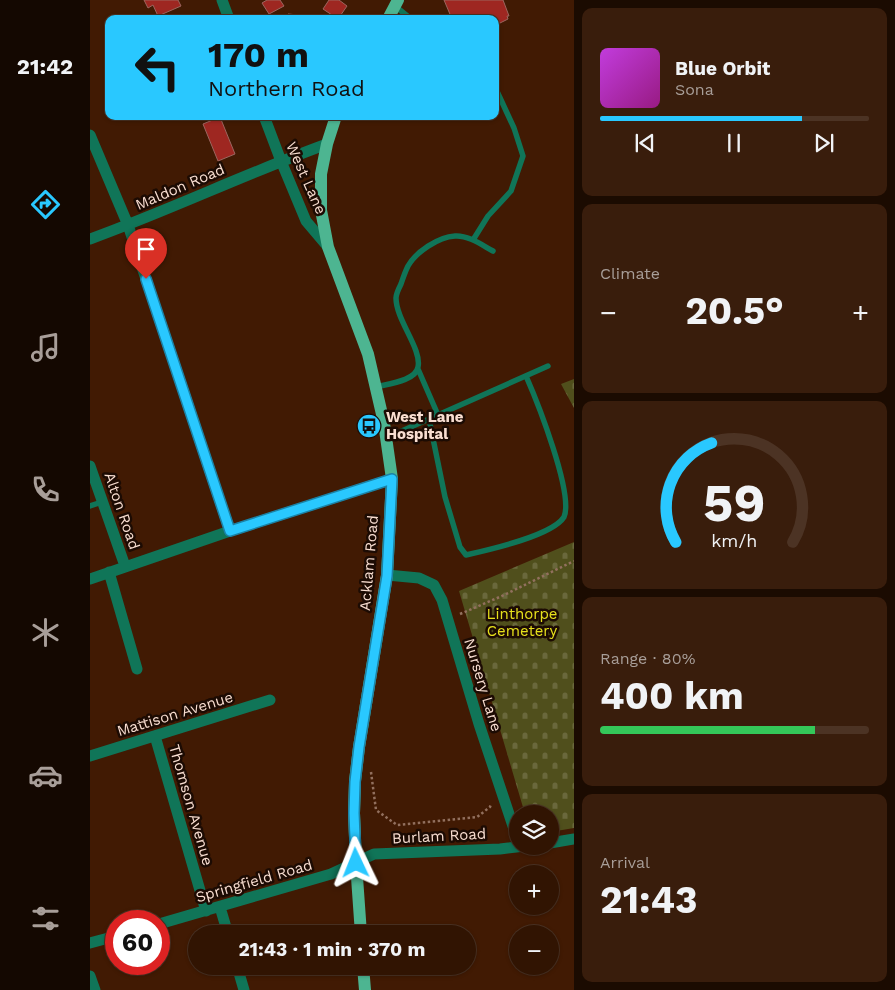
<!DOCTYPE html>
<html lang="en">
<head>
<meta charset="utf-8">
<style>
  body { margin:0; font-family:"Work Sans",sans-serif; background:#391d0c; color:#f1f3f6; height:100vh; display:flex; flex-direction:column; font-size:19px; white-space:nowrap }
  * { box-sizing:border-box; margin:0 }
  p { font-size:16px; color:#a89e99 }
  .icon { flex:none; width:28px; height:28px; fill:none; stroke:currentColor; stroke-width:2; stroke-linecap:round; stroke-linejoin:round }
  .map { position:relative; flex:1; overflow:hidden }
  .details { display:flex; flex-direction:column; gap:8px; padding:8px; background:#1b0b01; width:321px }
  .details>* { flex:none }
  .guide { position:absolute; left:15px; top:15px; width:394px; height:105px; border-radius:10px; box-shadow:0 1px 4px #0004,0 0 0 1px #4c3324; background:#29c8ff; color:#111; overflow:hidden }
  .fabs { position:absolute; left:419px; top:805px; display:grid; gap:10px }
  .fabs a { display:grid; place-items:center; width:50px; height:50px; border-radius:50%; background:#311402; box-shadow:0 1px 4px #0004,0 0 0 1px #4c3324; font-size:25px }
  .speed { position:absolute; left:15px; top:910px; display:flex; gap:10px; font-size:25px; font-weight:700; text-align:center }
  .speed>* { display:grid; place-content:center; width:65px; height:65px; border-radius:50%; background:#311402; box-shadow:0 1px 4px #0004,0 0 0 1px #4c3324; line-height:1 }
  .speed .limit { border:8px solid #d22; background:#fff; color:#111 }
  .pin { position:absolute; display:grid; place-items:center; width:42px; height:42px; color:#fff; margin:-51px -21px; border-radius:50% 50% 50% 0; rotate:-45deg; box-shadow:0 0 5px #0007 }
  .pin .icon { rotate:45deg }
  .me { position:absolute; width:55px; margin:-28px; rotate:358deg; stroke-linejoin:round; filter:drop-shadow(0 0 4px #0008) }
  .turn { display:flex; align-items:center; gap:18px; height:105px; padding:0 20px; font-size:22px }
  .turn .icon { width:65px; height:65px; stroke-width:2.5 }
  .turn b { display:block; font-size:35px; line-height:42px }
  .big { font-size:38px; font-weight:700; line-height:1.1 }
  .details .widget { flex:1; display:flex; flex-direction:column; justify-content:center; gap:8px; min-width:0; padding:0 18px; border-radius:10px; background:#391d0c }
  .details .dial { align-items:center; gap:0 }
  .dial svg { height:130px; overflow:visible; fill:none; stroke:#4c3324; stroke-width:7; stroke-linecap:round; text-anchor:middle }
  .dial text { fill:#f1f3f6; stroke:none }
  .song { display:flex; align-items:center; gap:15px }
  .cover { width:60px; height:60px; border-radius:8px; background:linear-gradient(135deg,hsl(290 70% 55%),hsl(310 70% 35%)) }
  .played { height:5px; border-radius:2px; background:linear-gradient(90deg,#29c8ff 75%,#4c3324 75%) }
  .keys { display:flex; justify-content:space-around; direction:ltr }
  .heat { display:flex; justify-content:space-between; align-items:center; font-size:28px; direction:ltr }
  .charge { height:8px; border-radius:4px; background:linear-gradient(90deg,#34c759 80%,#4c3324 0) }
  .trip { position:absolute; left:98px; top:925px; width:288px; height:50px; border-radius:25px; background:#311402; box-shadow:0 1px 4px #0004,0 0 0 1px #4c3324; font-weight:700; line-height:50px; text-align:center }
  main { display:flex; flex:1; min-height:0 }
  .tab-bar { display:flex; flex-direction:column; width:90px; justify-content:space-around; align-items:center; background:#140801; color:#a89e99 }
  .tab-bar .icon { width:35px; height:35px }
  .tab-bar .selected { color:#29c8ff }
  .tab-bar b { font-size:22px; color:#f1f3f6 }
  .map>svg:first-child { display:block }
</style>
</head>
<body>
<main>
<nav class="tab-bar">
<b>21:42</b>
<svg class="icon selected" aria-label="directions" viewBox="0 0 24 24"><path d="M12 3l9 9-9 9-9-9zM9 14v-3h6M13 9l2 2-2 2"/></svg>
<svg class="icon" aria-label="music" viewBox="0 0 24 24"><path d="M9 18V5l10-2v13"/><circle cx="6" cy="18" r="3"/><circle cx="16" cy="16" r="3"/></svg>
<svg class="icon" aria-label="phone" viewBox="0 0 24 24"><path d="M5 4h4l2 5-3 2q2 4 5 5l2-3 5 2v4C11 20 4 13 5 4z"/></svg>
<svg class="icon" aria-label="climate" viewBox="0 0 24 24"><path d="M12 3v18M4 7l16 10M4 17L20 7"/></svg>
<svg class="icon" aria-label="car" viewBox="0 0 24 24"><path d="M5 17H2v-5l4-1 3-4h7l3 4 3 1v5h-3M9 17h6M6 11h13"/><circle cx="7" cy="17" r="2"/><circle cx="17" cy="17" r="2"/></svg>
<svg class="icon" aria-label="filters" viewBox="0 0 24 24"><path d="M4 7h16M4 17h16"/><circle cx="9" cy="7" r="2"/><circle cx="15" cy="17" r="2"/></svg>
</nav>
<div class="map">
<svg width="484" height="990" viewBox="0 0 484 990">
  <defs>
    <pattern id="cemetery-stones" width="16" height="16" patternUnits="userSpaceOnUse" patternTransform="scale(1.25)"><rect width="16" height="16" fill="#504f1c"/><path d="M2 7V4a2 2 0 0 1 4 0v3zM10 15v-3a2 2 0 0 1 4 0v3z" fill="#6a683c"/></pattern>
  </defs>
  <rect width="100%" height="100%" fill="#411a03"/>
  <path fill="url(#cemetery-stones)" d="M484 379V408L471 384Z
    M484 542V828L460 832V814H435L369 591Z"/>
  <path fill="#9e2721" stroke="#9b665f" d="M54 0H88L91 6 68 16 63 5 58 8Z
    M177 0H190L194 6 179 14 172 3Z
    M239 0H249L257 6 248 19 233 9Z
    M354 0H413L419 16H417L418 19 406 25 405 19H362Z
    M198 14 218 16 217 19H198Z
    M130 117 145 154 128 161 113 124Z"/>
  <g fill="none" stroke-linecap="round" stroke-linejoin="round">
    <path stroke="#92705e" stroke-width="2.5" stroke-dasharray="2.5 2.5" stroke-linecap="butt" d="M370 614 412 596 484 561
      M281 772 286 810 307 825 387 817 400 807 401 804"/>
    <path stroke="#107558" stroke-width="5.5" d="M305 6 321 19
      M383 240 398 216 421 191 433 156 424 128 405 87
      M328 369 348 415
      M286 387C297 384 326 381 328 367 332 349 306 320 306 298 306 294 309 288 311 284 313 278 315 272 318 266 326 252 348 237 365 236 378 235 392 245 403 251
      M339 419 355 497 370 547 376 555C398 550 462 536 474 517 484 494 447 401 436 376
      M296 438 458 366
      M0 506 12 502"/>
    <path stroke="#107558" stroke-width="11" d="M132 0 139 19
      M174 116 191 161 216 221 238 247
      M0 135 38 225 140 531
      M0 239C80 210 157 173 237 144
      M0 466 35 566
      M19 572 47 669
      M297 575 329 578 344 585 352 600 389 724 428 841
      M0 579 140 531 302 479
      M65 736 116 911
      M0 756 180 700
      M460 843 484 839
      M130 907 138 934
      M69 924 241 874 284 854 410 849 435 846
      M0 943 26 936
      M147 966 154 990
      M0 976 5 990"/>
    <path stroke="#4db591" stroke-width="12" d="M298 19 308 0
      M246 116 237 144 231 174V210L238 247 278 354 294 423 302 479 297 575 269 747 265 781 264 813 266 863 271 934
      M273 966 275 990"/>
  </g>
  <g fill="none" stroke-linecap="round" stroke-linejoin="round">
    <g stroke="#1b82a6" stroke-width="12">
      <path id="route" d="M56 279 140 531 302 479 297 576 269 747 265 782 264 813 266 863"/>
    </g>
    <use href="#route" stroke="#29c8ff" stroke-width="9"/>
  </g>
  <defs>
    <g id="bus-disc" transform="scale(1.25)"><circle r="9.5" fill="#29c8ff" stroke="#1c0b03"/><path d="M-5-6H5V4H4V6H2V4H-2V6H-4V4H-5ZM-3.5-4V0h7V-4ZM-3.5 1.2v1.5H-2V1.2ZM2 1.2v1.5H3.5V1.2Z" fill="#111"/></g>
  </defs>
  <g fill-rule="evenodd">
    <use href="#bus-disc" x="279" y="426"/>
  </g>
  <g text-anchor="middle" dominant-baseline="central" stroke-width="5" stroke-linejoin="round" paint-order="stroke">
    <g font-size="15" fill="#f9ded1" stroke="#1c0b03">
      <text transform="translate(216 178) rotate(66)">West Lane</text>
      <text transform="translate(90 187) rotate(-23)">Maldon Road</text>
      <text transform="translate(32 511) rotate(71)">Alton Road</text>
      <text transform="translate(279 563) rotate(-85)">Acklam Road</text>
      <text transform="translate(393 685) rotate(73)">Nursery Lane</text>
      <text transform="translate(85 714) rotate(-17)">Mattison Avenue</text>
      <text transform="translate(101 805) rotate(74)">Thomson Avenue</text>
      <text transform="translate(349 836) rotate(-3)">Burlam Road</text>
      <text transform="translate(164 881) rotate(-16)">Springfield Road</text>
    </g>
    <g font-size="15" font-weight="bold" fill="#f9ded1" stroke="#1c0b03" text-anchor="start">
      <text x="296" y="417">West Lane<tspan x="296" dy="17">Hospital</tspan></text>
    </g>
    <g font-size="15" fill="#e7e11c" stroke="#1c0b03">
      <text x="432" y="614">Linthorpe<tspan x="432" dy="17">Cemetery</tspan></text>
    </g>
  </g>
</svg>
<div class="fabs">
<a><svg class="icon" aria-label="layers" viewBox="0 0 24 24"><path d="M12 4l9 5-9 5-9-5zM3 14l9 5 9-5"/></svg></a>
<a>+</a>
<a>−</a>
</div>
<div class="speed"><div class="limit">60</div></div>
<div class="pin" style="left:56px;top:279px;background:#d93025"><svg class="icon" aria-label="arrive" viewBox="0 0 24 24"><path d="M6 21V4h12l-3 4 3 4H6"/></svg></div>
<svg class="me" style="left:266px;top:863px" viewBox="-20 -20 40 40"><path d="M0-17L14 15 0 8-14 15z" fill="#29c8ff" stroke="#fff" stroke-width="4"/></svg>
<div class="trip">21:43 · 1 min · 370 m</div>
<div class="guide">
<div class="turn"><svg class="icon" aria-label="left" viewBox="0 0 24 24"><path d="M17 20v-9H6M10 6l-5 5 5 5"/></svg><div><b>170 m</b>Northern Road</div></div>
</div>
</div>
<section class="details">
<div class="widget">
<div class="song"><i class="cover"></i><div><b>Blue Orbit</b><p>Sona</p></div></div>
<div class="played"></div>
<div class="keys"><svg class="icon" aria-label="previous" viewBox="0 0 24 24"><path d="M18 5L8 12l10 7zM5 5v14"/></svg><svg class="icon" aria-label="pause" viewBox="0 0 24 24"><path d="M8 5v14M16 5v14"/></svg><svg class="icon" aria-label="next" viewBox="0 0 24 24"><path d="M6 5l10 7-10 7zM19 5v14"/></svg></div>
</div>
<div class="widget"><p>Climate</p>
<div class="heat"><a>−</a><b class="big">20.5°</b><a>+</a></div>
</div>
<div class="widget dial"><svg viewBox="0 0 100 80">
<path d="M14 69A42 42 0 1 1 86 69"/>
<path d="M14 69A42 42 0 0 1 36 8" stroke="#29c8ff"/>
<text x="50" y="56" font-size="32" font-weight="700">59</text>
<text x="50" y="72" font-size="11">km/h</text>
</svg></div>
<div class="widget"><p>Range · 80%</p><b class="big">400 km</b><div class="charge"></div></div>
<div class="widget"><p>Arrival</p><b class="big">21:43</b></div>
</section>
</main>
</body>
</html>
